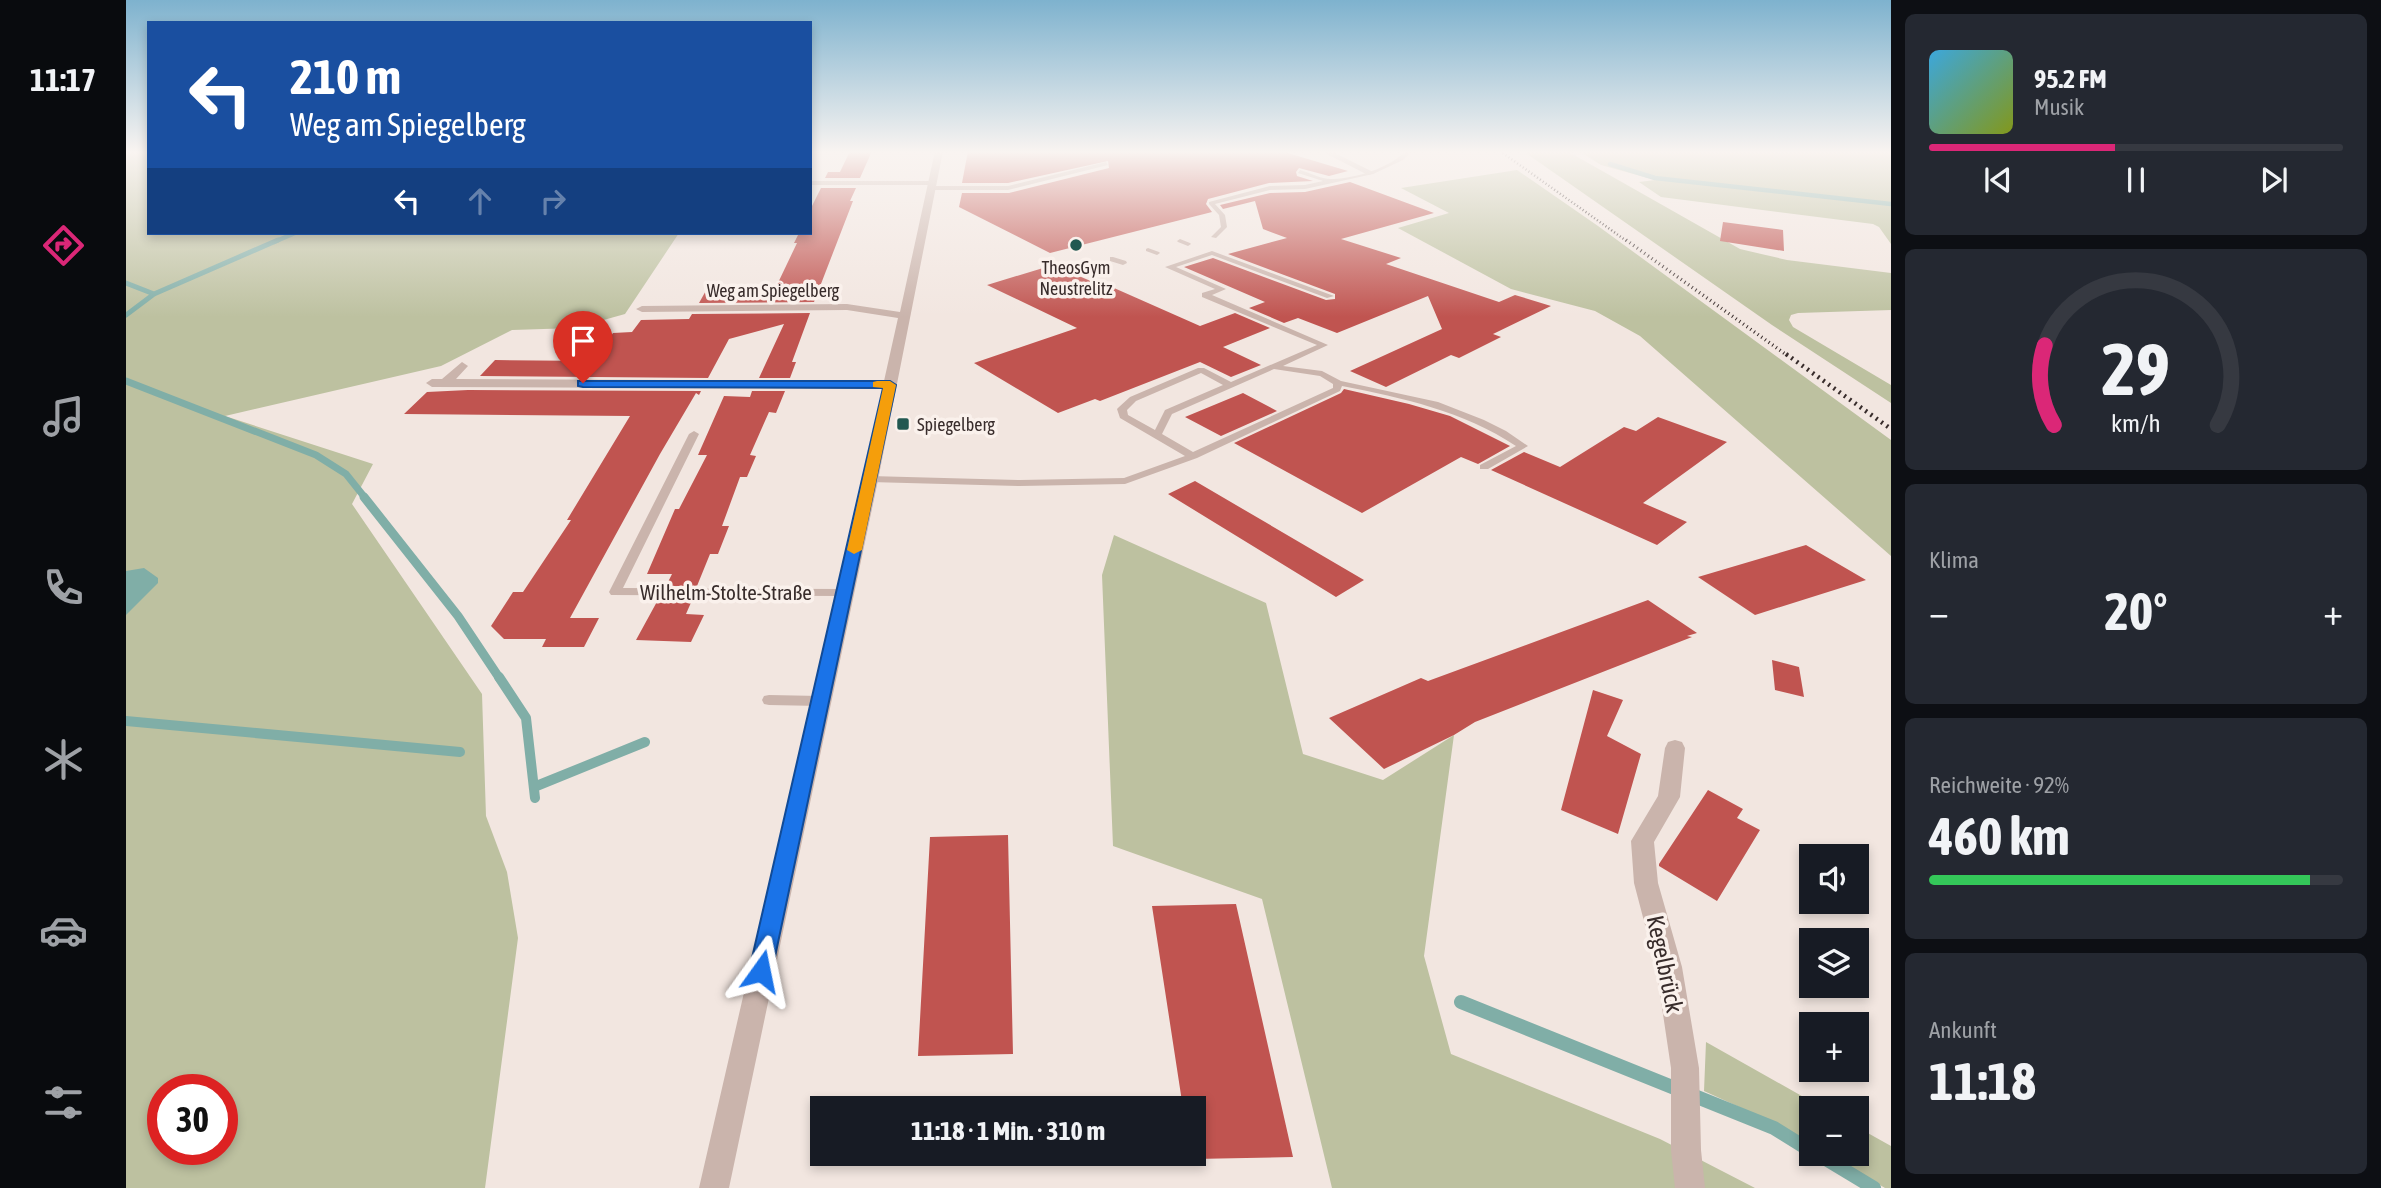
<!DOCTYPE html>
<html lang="de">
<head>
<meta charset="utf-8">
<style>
  body { margin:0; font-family:"Asap Condensed",sans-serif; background:#242831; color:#f1f3f6; height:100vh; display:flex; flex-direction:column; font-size:26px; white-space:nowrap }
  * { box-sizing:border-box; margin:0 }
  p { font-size:23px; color:#9ea1a6 }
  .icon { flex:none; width:38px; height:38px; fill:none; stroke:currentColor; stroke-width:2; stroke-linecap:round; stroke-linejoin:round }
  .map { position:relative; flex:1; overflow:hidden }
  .panel { display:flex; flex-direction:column; gap:14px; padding:14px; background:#0d0f14; width:490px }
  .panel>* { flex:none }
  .guide { position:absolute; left:21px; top:21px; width:665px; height:214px; border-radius:0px; box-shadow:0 4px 10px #0003; background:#1a4fa0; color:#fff; overflow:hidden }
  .buttons { position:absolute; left:1673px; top:844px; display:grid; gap:14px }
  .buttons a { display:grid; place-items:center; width:70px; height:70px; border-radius:0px; background:#171b24; box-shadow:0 4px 10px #0003; font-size:35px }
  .speed { position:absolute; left:21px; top:1074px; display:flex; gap:14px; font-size:35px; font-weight:700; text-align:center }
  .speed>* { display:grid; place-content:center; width:91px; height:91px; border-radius:50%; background:#171b24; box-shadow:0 4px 10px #0003; line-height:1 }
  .speed .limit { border:10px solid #d22; background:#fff; color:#111 }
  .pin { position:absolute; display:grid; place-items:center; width:60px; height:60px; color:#fff; margin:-72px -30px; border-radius:50% 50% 50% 0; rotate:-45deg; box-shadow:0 0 7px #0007 }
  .pin .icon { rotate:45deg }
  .me { position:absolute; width:77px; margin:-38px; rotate:12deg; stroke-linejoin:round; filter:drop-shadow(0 0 5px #0008) }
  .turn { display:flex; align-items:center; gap:24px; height:147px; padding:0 28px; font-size:32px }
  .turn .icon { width:91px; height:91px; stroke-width:2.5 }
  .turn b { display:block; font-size:49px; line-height:60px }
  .lanes { display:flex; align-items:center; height:66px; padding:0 28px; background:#0003; justify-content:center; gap:35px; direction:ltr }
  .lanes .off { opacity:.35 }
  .big { font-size:52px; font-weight:700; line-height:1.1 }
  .panel .widget { flex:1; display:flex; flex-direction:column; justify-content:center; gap:10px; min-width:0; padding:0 24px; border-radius:10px; background:#242831 }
  .panel .dial { align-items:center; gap:0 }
  .dial svg { height:182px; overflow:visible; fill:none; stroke:#363941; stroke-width:7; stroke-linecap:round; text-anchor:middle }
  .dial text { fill:#f1f3f6; stroke:none }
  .song { display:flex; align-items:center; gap:21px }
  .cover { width:84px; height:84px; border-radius:10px; background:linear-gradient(135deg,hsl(200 70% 55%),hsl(70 70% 35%)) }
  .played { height:7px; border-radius:4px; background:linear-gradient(90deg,#db2777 45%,#363941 45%) }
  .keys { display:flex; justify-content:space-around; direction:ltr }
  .heat { display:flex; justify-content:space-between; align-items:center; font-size:38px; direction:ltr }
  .charge { height:10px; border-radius:5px; background:linear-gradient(90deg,#34c759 92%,#363941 0) }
  .trip { position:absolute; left:684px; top:1096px; width:396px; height:70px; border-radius:0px; background:#171b24; box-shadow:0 4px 10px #0003; font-weight:700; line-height:70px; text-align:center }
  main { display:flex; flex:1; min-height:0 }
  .tab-bar { display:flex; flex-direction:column; width:126px; justify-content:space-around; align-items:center; background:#090b0e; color:#9ea1a6 }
  .tab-bar .icon { width:49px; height:49px }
  .tab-bar .current { color:#db2777 }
  .tab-bar b { font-size:32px; color:#f1f3f6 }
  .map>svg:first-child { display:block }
</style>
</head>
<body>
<main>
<nav class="tab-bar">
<b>11:17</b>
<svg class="icon current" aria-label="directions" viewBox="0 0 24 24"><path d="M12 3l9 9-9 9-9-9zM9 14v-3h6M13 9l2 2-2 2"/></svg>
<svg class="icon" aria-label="music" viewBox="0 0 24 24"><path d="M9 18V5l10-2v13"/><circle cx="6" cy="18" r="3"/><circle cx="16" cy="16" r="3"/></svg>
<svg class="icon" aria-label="phone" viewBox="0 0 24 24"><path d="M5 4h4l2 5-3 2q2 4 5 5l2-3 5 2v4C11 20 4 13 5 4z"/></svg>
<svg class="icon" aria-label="climate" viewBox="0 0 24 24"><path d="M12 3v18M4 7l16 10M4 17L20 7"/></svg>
<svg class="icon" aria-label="car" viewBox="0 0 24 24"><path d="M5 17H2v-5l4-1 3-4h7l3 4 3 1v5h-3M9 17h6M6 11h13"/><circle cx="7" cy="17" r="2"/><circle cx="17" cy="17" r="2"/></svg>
<svg class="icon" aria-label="filters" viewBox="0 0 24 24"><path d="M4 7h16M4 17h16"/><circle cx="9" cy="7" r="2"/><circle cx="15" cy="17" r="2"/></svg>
</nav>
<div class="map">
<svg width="1765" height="1188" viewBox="0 0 1765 1188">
  <rect width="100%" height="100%" fill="#f2e6e0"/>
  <path fill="#bdc1a0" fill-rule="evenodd" d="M0 151H23V233H553L499 314 449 328 386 330 315 366 99 416 247 464 226 504 356 694 360 816 381 872 392 938 359 1188H0ZM37 1090H96V1150H37Z
    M1397 151H1441L1614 249 1661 260 1765 273V310L1672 313 1665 315 1663 320 1667 327 1765 385V403L1646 325Z
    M1453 151H1765V244L1753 227 1747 224 1535 197 1513 182 1529 180 1475 165Z
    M1391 170 1472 226 1765 440V556L1514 336 1469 311 1385 289 1272 228 1323 213 1275 188Z
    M988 535 1140 603 1177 754 1257 780 1328 735 1298 956 1325 1054 1534 1139 1629 1188H1206L1136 899 987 846 976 575Z
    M1580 1042 1697 1108H1685V1145L1646 1122 1578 1091Z
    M1731 1127 1765 1146V1188H1759L1700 1153H1731Z"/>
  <path fill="#80aea7" d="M18 568 32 578V583L0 615V571Z"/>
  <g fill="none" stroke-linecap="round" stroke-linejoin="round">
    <path stroke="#80aea7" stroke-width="4.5" d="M1484 164 1529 178 1765 204
      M148 242 169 233"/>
    <path stroke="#80aea7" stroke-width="5" d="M0 283 28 294
      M0 315 28 294 152 240"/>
    <path stroke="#80aea7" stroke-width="7" d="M0 381 190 455 220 474 240 499"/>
    <path stroke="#80aea7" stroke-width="9" d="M238 497 332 616 374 679"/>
    <path stroke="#80aea7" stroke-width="10" d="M373 677 400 718 409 798
      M0 721 334 752
      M408 787 519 742"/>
    <path stroke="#80aea7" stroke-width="14" d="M1335 1002 1648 1128 1685 1151
      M1690 1153 1748 1188"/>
  </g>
  <path fill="#c05450" d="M724 151H746L734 178H699L702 172H714Z
    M842 151H1155L1222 171 1203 176 1173 168 1170 172 1171 176 1187 181 1143 183 1082 199 1080 204 1086 212 924 253 833 207 836 193H883L983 168 982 161 882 183H836Z
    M1224 182 1308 213 1215 239 1275 258 1260 264 1373 302 1389 295 1425 306 1367 334 1375 337 1333 358 1325 355 1260 387 1224 371 1316 329 1302 296 1211 333 1172 318 1158 323 1123 308 1139 302 1058 267 1087 258 1200 300 1209 299V294L1102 254 1161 238 1137 229 1129 201 1097 209 1094 205 1144 193 1179 192Z
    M695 188H730L724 201H727L688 302 573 303 582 287H650L671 243H668L673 233H684V210Z
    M1597 222 1657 230 1658 251 1594 241Z
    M927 265 974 285 979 284 1074 326 1109 313 1144 328 1097 347 1135 365 1105 377 1074 362 974 401 969 399 932 413 848 363 951 328 861 285Z
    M684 313 666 362H670L664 378H633L658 324 603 339 582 378 354 376 369 360 468 361 487 333 506 332 515 320 563 319 566 314Z
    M1218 389 1283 404 1324 416 1384 446 1352 464 1335 457 1236 513 1108 443 1215 393Z
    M342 390 575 391 573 395 570 393 534 454 444 618H473L458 647H416L420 639H378L365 626 387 592H397L445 520H441L504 416 278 414 301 392Z
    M626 391H659L650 413 643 412 624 455 630 456 621 477H614L596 526H603L592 554H584L571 586H540L546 574H521L549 509H553L581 455H572L598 396 624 397Z
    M1117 393 1151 411 1095 436 1059 417Z
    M1532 417 1601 442 1517 503 1561 522 1531 545 1365 470 1398 452 1434 467 1498 427 1510 431Z
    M1069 481 1238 580 1210 597 1042 494Z
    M1680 545 1740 580 1629 615 1572 577Z
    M533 598H567L560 614 578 615 565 642 510 640Z
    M1522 600 1571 633 1561 636 1566 637 1349 722 1328 735 1258 769 1203 718 1295 678 1302 681Z
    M1646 660 1673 667 1678 697 1649 690Z
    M1467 690 1497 700 1481 736 1515 754 1492 834 1435 810Z
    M1582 790 1617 809 1611 818 1634 830 1591 901 1533 866V864Z
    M882 835 887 1054 792 1056 804 837Z
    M1110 904 1167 1157 1068 1159V1108H1057L1026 906Z"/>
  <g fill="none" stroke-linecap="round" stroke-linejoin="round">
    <path fill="#cab4ac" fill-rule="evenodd" d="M1280 151H1286L1277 160 1247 174 1179 189 1144 190 1089 204 1099 215 1101 227 1090 238 1085 237 1095 227 1093 215 1083 204V202L1144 186 1179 185 1197 181 1172 173 1174 170C1184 173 1197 180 1207 179 1231 178 1263 168 1280 151Z
      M980 162 982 165 882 190H805L802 188 805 186H882Z
      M684 181H806L809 183 806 185H684Z
      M1054 239 1064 243 1065 244 1062 246 1052 242 1051 241Z
      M1022 248 1033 252 1034 253 1031 255 1020 251V249Z
      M1086 251 1208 296 1201 298 1086 255 1050 267 1100 289 1086 295 1202 345 1157 366 1196 371 1215 381 1312 402 1358 420 1380 431 1402 446 1362 469H1354V465L1390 446C1337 411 1277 398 1216 386L1214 391 1071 458 999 484 894 486 744 482 739 479 744 476 894 480 998 478 1059 456 994 418 991 409 993 407 1004 397 1072 368H1078L1105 382 1191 345 1076 297V293L1089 289 1039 267ZM1148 369 1194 376 1207 384V388L1067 452 1036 434 1046 414ZM1075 373 1097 385 1039 410 1029 430 1002 415 1001 410 1010 401Z
      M987 257 1000 261 1001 263 997 265 984 261V257Z
      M568 431 573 434 497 588 718 589 722 590 724 593 722 596 485 595 483 592 563 434Z
      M643 695 694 696 699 697 701 701 699 705 694 706 643 705 638 704 636 700 638 696Z"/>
    <path fill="#cab4ac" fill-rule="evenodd" d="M809 151H817L751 485 603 1188H573L757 389 306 387 300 383 306 379H316L336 362 342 366 330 379 758 381 772 318 721 310 516 312 510 309 516 306 721 304 774 312Z
      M1195 151H1205L1249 173 1242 175Z
      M1549 740 1556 742 1559 748 1554 797 1528 842 1532 883 1556 967 1573 1068 1575 1150 1579 1188H1549L1545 1150V1068L1530 967 1508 883 1505 841 1532 796 1539 748 1542 742Z"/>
    <path stroke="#382c2b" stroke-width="2.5" stroke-dasharray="1 2.5" stroke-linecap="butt" d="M1374 151 1502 242"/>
    <path stroke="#382c2b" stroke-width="3.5" stroke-dasharray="1 3.5" stroke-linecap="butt" d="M1500 240 1662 356"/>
    <path stroke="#382c2b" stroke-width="4.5" stroke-dasharray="2 4.5" stroke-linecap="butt" d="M1660 354 1765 429"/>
  </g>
  <linearGradient id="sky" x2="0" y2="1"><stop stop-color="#7eb2ce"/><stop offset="0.48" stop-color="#f9f4f1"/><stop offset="1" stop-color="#f9f4f1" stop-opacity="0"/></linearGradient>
  <rect width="1765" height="317" fill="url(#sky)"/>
  <path fill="#1a73e8" stroke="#114b97" stroke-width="2" d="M452 381H764L770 385 646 971 643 979 635 982 626 979 623 971 757 388 457 387 452 386Z"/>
  <path fill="#f59e0b" d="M751 381H764L770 385 736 550 728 554 721 550 757 388 747 387V382Z"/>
  <g fill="#225851" stroke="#faf1ec" stroke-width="2.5">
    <circle cx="950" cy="245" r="7"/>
    <rect x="770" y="417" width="14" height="14" rx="3.5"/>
  </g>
  <g text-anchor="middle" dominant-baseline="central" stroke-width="7" stroke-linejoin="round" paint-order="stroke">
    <g font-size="18" fill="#382c2b" stroke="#faf1ec">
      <text x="950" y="267">TheosGym<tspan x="950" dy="21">Neustrelitz</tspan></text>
      <text x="791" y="424" text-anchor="start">Spiegelberg</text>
    </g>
    <g font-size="18" fill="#382c2b" stroke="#faf1ec">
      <text x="647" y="290">Weg am Spiegelberg</text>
    </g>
    <g font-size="21" fill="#382c2b" stroke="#faf1ec">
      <text x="600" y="592">Wilhelm-Stolte-Straße</text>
    </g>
    <g font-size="24" fill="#382c2b" stroke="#faf1ec">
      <text transform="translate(1539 964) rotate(78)">Kegelbrück</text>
    </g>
  </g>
</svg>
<div class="buttons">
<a><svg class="icon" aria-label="sound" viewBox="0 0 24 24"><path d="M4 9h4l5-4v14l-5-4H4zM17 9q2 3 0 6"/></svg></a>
<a><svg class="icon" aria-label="layers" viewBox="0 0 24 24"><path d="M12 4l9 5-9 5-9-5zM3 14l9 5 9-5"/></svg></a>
<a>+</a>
<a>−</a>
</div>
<div class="speed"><div class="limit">30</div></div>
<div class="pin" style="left:457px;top:383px;background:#d93025"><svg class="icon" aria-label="arrive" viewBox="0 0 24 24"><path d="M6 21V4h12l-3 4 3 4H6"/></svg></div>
<svg class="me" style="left:635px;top:971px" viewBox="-20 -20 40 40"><path d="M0-17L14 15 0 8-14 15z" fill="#1a73e8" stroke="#fff" stroke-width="4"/></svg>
<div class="trip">11:18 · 1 Min. · 310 m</div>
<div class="guide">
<div class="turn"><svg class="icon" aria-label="left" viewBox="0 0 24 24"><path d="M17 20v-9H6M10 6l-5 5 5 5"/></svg><div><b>210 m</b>Weg am Spiegelberg</div></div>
<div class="lanes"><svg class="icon" aria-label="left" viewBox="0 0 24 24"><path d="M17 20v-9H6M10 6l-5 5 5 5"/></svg><svg class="icon off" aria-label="ahead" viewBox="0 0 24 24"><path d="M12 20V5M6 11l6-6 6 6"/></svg><svg class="icon off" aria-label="right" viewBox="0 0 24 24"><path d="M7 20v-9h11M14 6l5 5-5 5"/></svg></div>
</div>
</div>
<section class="panel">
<div class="widget">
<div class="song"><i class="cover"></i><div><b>95.2 FM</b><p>Musik</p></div></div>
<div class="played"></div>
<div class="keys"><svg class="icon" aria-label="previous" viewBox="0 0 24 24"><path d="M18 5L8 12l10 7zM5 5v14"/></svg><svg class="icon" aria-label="pause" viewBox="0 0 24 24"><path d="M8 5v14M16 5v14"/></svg><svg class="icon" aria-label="next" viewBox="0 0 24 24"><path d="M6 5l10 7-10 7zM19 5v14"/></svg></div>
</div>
<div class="widget dial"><svg viewBox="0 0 100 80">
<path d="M14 69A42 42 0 1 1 86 69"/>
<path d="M14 69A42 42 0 0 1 10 34" stroke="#db2777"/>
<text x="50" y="56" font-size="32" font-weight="700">29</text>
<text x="50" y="72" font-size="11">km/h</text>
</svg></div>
<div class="widget"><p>Klima</p>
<div class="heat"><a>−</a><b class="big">20°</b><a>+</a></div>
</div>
<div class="widget"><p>Reichweite · 92%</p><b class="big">460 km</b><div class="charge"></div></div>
<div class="widget"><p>Ankunft</p><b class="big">11:18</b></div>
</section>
</main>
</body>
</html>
